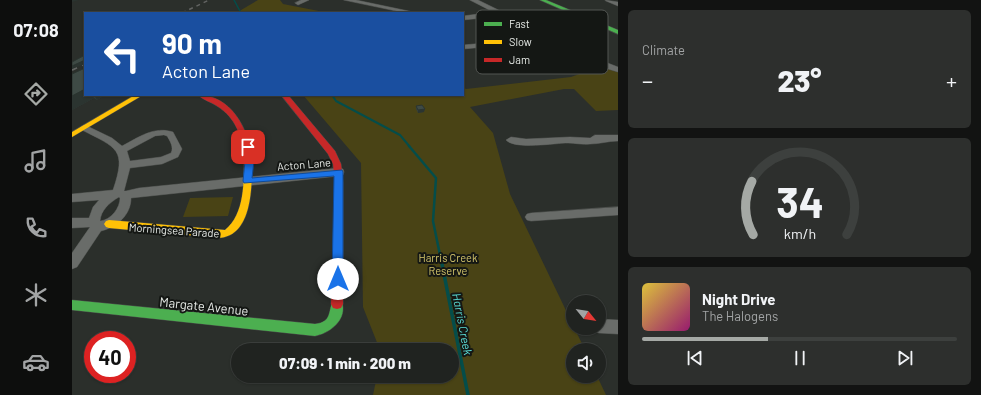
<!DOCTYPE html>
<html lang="en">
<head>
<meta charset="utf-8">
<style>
  body { margin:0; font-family:Barlow,sans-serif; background:#2d2f2d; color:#f1f3f6; height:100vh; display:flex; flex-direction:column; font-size:15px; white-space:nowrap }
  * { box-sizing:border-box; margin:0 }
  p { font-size:13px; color:#a2a4a5 }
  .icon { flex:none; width:22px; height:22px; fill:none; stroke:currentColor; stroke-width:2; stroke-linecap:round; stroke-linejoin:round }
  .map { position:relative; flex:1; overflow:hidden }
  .drawer { display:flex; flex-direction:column; gap:10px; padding:10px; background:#121312; width:363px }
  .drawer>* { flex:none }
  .banner { position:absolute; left:12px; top:12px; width:380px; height:84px; border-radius:0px; box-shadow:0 1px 3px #0004,0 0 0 1px #3d403e; background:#1a4fa0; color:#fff; overflow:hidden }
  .needle { width:26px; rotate:120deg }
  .tools { position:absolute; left:494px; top:295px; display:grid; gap:8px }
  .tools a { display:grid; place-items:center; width:40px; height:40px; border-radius:50%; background:#202320; box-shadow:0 1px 3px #0004,0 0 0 1px #3d403e; font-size:20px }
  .speed { position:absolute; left:12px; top:331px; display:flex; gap:8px; font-size:20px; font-weight:700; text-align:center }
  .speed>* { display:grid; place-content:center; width:52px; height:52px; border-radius:50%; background:#202320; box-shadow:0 1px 3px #0004,0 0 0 1px #3d403e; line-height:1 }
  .speed .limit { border:6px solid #d22; background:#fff; color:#111 }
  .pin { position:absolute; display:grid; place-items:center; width:34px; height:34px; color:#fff; margin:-17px; border-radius:8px; box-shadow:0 2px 6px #0006 }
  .me { position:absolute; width:44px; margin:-22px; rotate:0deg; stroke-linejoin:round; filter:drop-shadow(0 0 3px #0008) }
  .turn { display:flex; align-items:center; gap:14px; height:84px; padding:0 12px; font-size:18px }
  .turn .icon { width:52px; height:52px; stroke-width:2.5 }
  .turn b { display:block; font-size:28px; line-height:34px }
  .big { font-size:30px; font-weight:800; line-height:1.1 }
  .drawer .widget { flex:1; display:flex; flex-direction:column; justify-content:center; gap:6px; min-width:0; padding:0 14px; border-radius:6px; background:#2d2f2d }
  .drawer .dial { align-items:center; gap:0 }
  .dial svg { height:104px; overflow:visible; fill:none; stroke:#3d403e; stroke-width:7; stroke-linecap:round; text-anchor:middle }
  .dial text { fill:#f1f3f6; stroke:none }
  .song { display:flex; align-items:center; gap:12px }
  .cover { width:48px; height:48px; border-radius:6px; background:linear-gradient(135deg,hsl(50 70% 55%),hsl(320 70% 35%)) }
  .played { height:4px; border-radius:2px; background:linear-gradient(90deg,#a5a9a5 40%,#3d403e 40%) }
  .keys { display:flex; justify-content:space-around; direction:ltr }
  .heat { display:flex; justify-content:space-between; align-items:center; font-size:22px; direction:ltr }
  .trip { position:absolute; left:159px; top:343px; width:228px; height:40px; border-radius:20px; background:#202320; box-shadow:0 1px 3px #0004,0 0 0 1px #3d403e; font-weight:800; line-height:40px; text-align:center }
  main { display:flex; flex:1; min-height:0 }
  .dock { display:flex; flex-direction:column; width:72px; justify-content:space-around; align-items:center; background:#0d0e0d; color:#a2a4a5 }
  .dock .icon { width:28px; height:28px }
  .dock .active { color:#a5a9a5 }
  .dock b { font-size:18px; color:#f1f3f6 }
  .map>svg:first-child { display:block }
</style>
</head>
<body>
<main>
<nav class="dock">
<b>07:08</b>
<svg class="icon active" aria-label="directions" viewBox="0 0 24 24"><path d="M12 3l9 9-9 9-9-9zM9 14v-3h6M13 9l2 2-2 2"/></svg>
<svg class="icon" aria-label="music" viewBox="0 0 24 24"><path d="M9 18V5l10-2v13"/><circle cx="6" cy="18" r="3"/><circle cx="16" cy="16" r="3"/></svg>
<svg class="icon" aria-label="phone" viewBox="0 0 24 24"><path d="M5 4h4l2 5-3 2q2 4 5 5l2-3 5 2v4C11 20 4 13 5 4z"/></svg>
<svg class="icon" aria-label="climate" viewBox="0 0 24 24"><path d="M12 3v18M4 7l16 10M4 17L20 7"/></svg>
<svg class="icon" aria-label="car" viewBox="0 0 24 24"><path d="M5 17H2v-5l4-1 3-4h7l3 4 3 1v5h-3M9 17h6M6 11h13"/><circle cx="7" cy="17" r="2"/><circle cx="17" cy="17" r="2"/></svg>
</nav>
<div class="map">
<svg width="546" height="395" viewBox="0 0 546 395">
  <rect width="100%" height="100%" fill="#2b2f2b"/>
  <path fill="#494315" d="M186 0H208L211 4 257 13H164Z
    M527 67 546 71V110L524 111 502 89H492L398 107 421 133 438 194 513 350H501V376H525L534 395H301L305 376H380V350H308L291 307 289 163 231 95H391V87L394 89 499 77Z
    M161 197 156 216 111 217 118 198Z"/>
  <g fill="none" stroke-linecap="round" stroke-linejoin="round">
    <path stroke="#044d4a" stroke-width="1.5" d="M162 0 169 13"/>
    <path stroke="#044d4a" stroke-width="2" d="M260 95 264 101 328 135 338 147"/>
    <path stroke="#044d4a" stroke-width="2.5" d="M337 146 364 178 361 221 368 255"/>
    <path stroke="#044d4a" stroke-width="3.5" d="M368 254 396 395"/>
    <g stroke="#4a4d4a" stroke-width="1">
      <path id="street" d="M229 0H237L226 5 223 3Z
        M272 0H284L346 13H334Z
        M398 0H406L496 44 515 55 546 67V72C519 65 496 49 472 36L447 44 391 49V45L446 40 467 34 426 14 411 18 391 20V16L421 12Z
        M533 0 546 2V6L534 1Z
        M13 125 40 138 50 146C67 137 82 126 101 132L110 149 106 157 90 164 58 168 52 191H54L67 188 267 168 271 169 272 172 271 175 267 176 59 198C59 215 45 227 29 231L5 267 0 269V253L18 227 0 228V218H17L21 207 27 200 0 202V194L41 190C55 149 45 148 10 130L8 128 10 126ZM92 135 95 136C98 141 102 147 99 153L89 157 58 161 55 151 83 136ZM47 197 48 198C48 208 39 220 28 221 29 210 37 203 47 197Z
        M523 135H546V141C536 141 528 144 518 144 511 145 503 143 496 143 483 143 443 150 434 140L439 137 454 139 498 137 518 138Z
        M546 207V215L459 221 455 220 453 217 455 214 459 213Z
        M527 319 546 320V334L527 333 522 331 521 328H527Z"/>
    </g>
    <g stroke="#4a4d4a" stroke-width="1">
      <path id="fast" d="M468 0H474L546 30V34Z
        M265 299 269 300C277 318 259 333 243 336L0 310V300L243 324C260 322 256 312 261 300Z"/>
    </g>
    <g stroke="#4a4d4a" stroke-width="1">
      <path id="slow" d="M63 95H71L0 137V132Z
        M176 154 180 157C180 182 182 237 146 238L37 228 34 227 32 224 34 221 37 220 153 230C173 214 172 181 172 157Z"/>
    </g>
    <g stroke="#4a4d4a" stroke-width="1">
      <path id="jam" d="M126 95C159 95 176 128 180 157L179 159H173L172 157C170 136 164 118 145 106 139 102 131 100 126 95Z
        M209 95H216L263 151 269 164 271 183V304L269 308 265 309 261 308 259 304 263 183 261 164 256 154Z"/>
    </g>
    <use href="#street" fill="#696c69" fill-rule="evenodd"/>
    <use href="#fast" fill="#4caf50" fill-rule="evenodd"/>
    <use href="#slow" fill="#ffc107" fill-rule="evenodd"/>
    <use href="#jam" fill="#c62828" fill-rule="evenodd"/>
    <path stroke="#626462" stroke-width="1.5" stroke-dasharray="4 4" stroke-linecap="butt" d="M110 13 137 0"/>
    <path stroke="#626462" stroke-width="2" stroke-dasharray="5.5 5.5" stroke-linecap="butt" d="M0 70 13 64"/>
  </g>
  <path fill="#35403b" d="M13 95H33L25 100 22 98 0 110Z
    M344 106 352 112 346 113 344 109Z"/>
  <path fill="#2b3430" d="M0 0H7L0 2Z
    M13 60V64L0 69V66Z
    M13 89V95H20L22 98 0 110V96Z
    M22 95H33L25 100Z
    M353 109 352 112 346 113V110Z"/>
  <path fill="#3e4a45" stroke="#2b3430" d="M13 55V60L0 66V62Z
    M13 68V89L0 96V74Z
    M350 105 353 109 346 110 344 106Z"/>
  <path fill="#1a73e8" stroke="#114b97" d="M176 144 180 147 182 161 180 178 270 170 271 172V279L269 282 266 284 262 282 260 279 262 176 172 183 171 181 173 161V147Z"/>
  <g text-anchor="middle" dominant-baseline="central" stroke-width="4" stroke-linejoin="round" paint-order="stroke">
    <g font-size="11" fill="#e6eae6" stroke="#141714">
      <text transform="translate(232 164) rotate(-5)">Acton Lane</text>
      <text transform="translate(102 230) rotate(4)">Morningsea Parade</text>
    </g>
    <g font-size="11" fill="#d5c66b" stroke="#141714">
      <text x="376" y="257">Harris Creek<tspan x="376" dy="13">Reserve</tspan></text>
    </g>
    <g font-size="12" font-style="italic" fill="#5cded7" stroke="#141714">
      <text transform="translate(391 324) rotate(79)">Harris Creek</text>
    </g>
    <g font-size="13" fill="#e6eae6" stroke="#141714">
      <text transform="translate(132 306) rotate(6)">Margate Avenue</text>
    </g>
  </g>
  <rect x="404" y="10" width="132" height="64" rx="6" fill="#141714" stroke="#535653" stroke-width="1"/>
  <rect x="412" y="22" width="18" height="4" fill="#4caf50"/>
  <rect x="412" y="40" width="18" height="4" fill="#ffc107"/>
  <rect x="412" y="58" width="18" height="4" fill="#c62828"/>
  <g font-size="11" fill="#e6eae6">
    <text x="437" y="28">Fast</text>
    <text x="437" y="46">Slow</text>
    <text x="437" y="64">Jam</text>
  </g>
</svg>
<div class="tools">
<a><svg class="needle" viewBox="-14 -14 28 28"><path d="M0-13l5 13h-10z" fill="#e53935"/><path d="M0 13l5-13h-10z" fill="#a2a4a5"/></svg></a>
<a><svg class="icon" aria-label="sound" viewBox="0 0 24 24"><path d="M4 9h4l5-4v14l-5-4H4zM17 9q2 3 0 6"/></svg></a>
</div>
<div class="speed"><div class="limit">40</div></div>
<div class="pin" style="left:176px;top:147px;background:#d93025"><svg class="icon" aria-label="arrive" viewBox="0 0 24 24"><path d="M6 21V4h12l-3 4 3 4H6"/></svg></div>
<svg class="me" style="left:266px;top:279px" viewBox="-20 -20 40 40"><circle r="19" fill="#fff"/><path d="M0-13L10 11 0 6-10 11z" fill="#1a73e8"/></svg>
<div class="trip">07:09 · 1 min · 200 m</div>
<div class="banner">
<div class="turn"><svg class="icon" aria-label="left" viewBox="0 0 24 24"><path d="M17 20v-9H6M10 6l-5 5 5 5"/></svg><div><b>90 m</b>Acton Lane</div></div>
</div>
</div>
<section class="drawer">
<div class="widget"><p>Climate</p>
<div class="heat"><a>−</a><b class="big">23°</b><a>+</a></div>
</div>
<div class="widget dial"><svg viewBox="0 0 100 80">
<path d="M14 69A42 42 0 1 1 86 69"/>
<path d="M14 69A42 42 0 0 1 13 28" stroke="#a5a9a5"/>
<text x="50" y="56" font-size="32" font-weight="700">34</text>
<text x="50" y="72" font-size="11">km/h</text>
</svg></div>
<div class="widget">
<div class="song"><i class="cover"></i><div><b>Night Drive</b><p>The Halogens</p></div></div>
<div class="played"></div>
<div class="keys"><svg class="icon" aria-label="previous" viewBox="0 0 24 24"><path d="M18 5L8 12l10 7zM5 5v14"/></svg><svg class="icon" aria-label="pause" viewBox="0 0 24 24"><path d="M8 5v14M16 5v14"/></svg><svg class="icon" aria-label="next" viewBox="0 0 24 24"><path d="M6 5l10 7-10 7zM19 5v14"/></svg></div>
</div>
</section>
</main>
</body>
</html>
